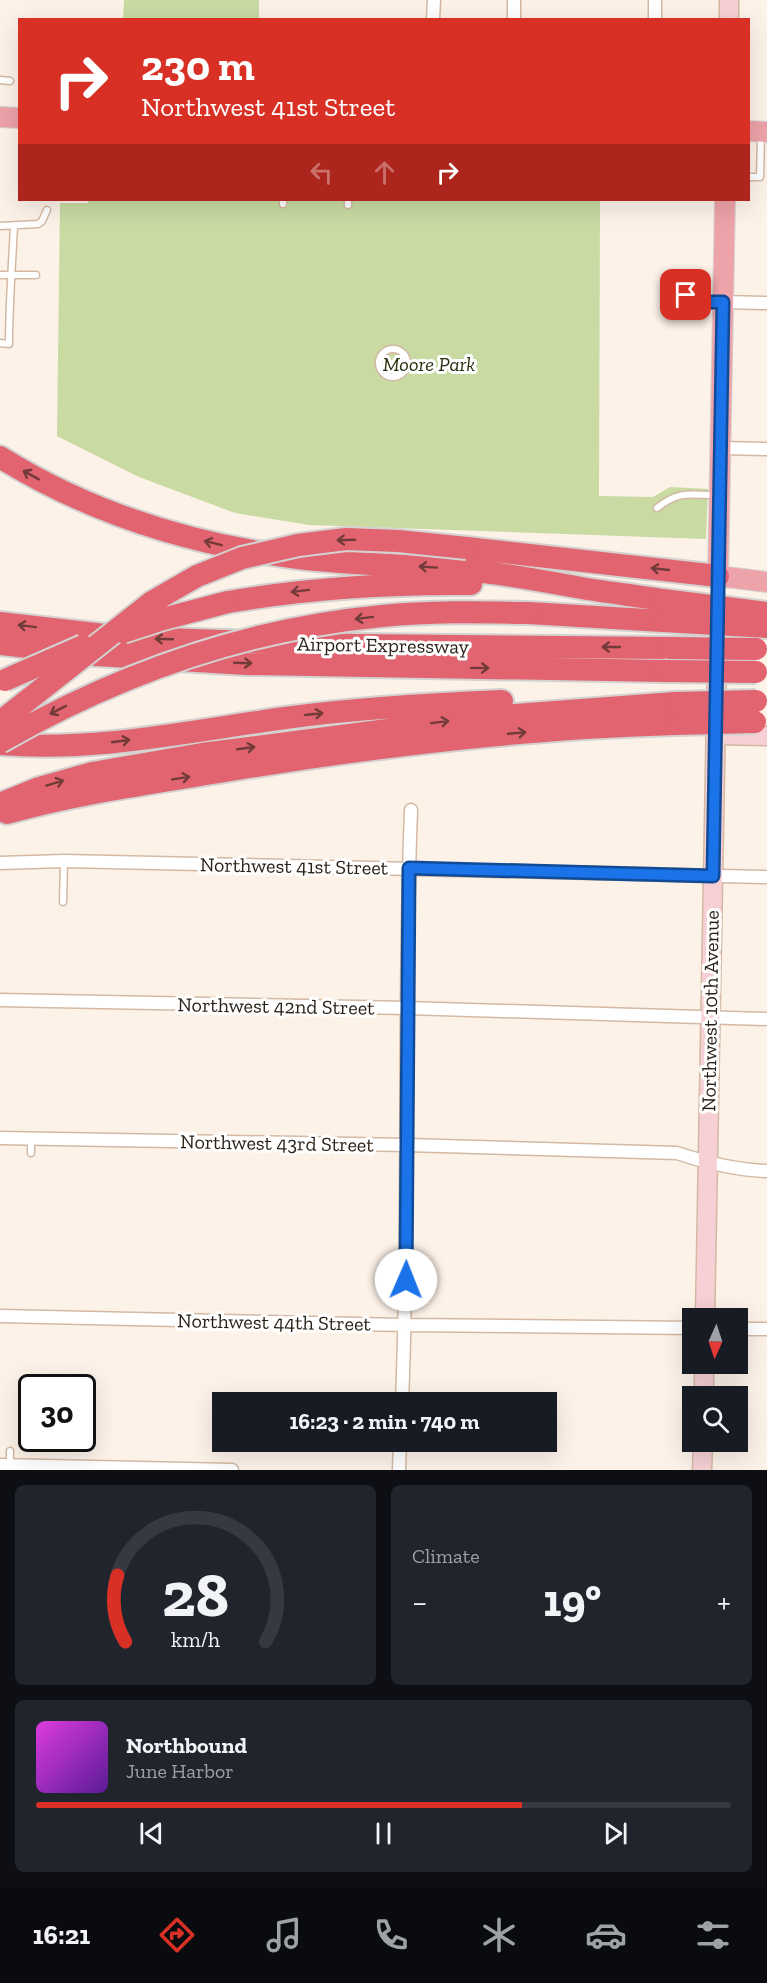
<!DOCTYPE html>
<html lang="en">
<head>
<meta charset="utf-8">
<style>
  body { margin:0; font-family:"Zilla Slab",serif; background:#20242c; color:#f1f3f6; height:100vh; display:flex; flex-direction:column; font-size:22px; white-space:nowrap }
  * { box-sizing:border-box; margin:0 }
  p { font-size:20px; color:#9ea1a6 }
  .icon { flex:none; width:33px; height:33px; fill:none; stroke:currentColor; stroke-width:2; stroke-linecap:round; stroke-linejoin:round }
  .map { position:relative; height:1470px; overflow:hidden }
  .sheet { display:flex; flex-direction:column; gap:15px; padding:15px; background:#0d0f14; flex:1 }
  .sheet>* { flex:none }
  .banner { position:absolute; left:18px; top:18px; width:732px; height:183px; border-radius:0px; box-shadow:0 6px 24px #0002; background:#d93025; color:#fff; overflow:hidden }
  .needle { width:39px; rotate:183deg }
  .controls { position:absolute; left:682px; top:1308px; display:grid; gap:12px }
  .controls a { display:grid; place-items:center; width:66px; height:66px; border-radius:0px; background:#171b24; box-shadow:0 6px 24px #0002; font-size:30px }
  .speed { position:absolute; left:18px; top:1374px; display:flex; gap:12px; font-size:30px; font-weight:700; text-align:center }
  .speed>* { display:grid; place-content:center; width:78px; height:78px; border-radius:50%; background:#171b24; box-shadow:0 6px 24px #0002; line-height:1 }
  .speed .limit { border:3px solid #111; border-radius:9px; background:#fff; color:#111 }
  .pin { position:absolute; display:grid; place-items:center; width:51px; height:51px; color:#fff; margin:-26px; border-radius:12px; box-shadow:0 3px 9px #0006 }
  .me { position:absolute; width:66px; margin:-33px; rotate:1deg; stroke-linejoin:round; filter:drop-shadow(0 0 4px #0008) }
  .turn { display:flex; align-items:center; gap:21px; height:126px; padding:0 24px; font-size:27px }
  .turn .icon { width:78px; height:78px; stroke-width:2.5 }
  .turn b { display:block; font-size:42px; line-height:51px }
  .lanes { display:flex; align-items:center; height:57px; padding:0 24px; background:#0003; justify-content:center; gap:30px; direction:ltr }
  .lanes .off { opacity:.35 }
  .big { font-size:45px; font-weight:700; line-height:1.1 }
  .sheet .widget { flex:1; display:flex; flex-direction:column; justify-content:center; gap:9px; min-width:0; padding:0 21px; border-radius:9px; background:#20242c }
  .sheet .dial { align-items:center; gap:0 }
  .dial svg { height:156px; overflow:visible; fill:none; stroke:#363941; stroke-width:7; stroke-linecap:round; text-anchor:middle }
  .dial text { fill:#f1f3f6; stroke:none }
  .song { display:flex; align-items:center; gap:18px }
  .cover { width:72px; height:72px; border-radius:9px; background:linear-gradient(135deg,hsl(300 70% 55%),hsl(270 70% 35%)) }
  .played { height:6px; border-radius:3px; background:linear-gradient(90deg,#d93025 70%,#363941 70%) }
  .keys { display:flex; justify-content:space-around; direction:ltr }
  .heat { display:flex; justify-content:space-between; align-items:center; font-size:33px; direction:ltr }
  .sheet .tiles { flex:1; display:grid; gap:15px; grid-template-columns:1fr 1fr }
  .widget:last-child { grid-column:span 2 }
  .trip { position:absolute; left:212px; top:1392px; width:345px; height:60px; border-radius:0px; background:#171b24; box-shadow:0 6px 24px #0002; font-weight:700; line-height:60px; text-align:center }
  .tab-bar { display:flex; height:96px; justify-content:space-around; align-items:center; background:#090b0e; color:#9ea1a6 }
  .tab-bar .icon { width:42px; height:42px }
  .tab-bar .active { color:#d93025 }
  .tab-bar b { font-size:27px; color:#f1f3f6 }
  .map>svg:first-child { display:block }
</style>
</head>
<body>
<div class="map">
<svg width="767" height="1470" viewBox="0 0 767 1470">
  <rect width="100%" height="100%" fill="#fdf2e8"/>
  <path fill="#c9daa3" d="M124 0H259V19H123Z
    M88 200H600L599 496 653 497 670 487 708 489 706 539 309 525 235 513 139 477 57 436 60 203H88Z"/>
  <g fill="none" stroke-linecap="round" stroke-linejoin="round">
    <g stroke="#d3b9a3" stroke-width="9">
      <path id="lane" d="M0 80 10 81
        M748 177H760L761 135
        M283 204V200
        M348 205V200
        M0 226 38 224 42 221 47 210
        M0 275H36
        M686 295 693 302H719
        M0 343 9 344C9 305 12 266 14 226
        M379 363a14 14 0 1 1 28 0a14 14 0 1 1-28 0Z
        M657 508C680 490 689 495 716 495
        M63 902 64 861
        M31 1153V1139
        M10 1451V1465"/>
    </g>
    <g stroke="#d3b9a3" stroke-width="15">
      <path id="street" d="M433 20 434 0
        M514 20V0
        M655 20V0
        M723 302 767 303
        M721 448 767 449
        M0 863 64 861 767 877
        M0 1000 407 1008 767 1019
        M0 1138 407 1145 677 1153C707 1163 735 1170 767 1171
        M0 1316 405 1325 693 1328
        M738 1329H767
        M402 1402C410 1205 403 1008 411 810
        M0 1465 232 1470
        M399 1470 400 1442"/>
    </g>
    <g stroke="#d3b9a3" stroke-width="21">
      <path id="secondary" d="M729 20V0
        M715 735 767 736
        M705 1318 717 660
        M704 1396V1364
        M702 1470 703 1442"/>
    </g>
    <g stroke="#d4d2d0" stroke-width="22">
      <path id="primary" d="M0 117 20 118
        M748 131 767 132
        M725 200 718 576 767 582"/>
    </g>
    <g stroke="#d4d2d0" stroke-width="26">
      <path id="highway" d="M0 457C90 513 194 545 298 558 357 565 416 565 475 571 513 575 550 582 587 589 612 593 638 596 663 600
        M467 548 718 576
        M228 602C309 588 389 583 471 584
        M528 613 663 621
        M0 623 131 638 356 645 670 648
        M0 644 96 655 247 664 665 671
        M0 744C95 752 191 731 285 718 357 708 430 704 502 701
        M0 804 39 788 92 773 202 754 487 717 675 703
        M7 813C78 793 152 783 225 771 375 746 525 728 676 724"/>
    </g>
    <use href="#lane" stroke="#fff" stroke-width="6"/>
    <use href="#street" stroke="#fff" stroke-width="12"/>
    <use href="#secondary" stroke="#f6d0d4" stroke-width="18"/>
    <use href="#primary" stroke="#eea2a9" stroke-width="20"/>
    <use href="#highway" stroke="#e26470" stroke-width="22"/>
    <g stroke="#d4d2d0" stroke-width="26" stroke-linecap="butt">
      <path id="highway-bridge" d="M663 600 767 613
        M663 621 767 627
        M123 632 163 619 228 602
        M670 648 756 649
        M665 671 756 672
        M5 680 83 646
        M675 703 756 701
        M0 722 152 602 197 576 242 558 298 545 346 539 398 541 467 548
        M676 724 755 722
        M0 742C118 674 246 629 382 616 430 611 479 612 528 613"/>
    </g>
    <use href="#highway-bridge" stroke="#e26470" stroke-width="22"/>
  </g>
  <defs><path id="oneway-shaft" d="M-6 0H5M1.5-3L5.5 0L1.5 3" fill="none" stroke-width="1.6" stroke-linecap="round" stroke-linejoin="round" transform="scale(1.5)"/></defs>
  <g stroke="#723b3a">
    <use href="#oneway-shaft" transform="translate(31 475) rotate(-151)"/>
    <use href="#oneway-shaft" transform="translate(346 540) rotate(178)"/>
    <use href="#oneway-shaft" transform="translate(213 543) rotate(-166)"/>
    <use href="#oneway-shaft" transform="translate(428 567) rotate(-176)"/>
    <use href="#oneway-shaft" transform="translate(660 569) rotate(-174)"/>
    <use href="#oneway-shaft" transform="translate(300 591) rotate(173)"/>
    <use href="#oneway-shaft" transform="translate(364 618) rotate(173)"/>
    <use href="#oneway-shaft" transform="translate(27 626) rotate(-173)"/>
    <use href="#oneway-shaft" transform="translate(164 639) rotate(-178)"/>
    <use href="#oneway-shaft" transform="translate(611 647) rotate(-180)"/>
    <use href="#oneway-shaft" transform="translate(243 663) rotate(2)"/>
    <use href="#oneway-shaft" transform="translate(480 668) rotate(1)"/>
    <use href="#oneway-shaft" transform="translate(58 710) rotate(153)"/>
    <use href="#oneway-shaft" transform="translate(314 714) rotate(-6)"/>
    <use href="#oneway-shaft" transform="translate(440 722) rotate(-7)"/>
    <use href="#oneway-shaft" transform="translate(517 733) rotate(-5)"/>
    <use href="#oneway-shaft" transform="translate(121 741) rotate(-8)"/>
    <use href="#oneway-shaft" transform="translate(246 748) rotate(-8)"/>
    <use href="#oneway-shaft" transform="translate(181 778) rotate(-9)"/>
    <use href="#oneway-shaft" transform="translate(55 783) rotate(-17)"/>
  </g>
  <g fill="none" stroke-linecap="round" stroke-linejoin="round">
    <g stroke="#114b97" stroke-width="15">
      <path id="route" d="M406 1280 409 868 713 876 723 302H693L686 295"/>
    </g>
    <use href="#route" stroke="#1a73e8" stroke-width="10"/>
  </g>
  <g text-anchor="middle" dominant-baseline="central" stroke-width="6" stroke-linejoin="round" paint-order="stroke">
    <g font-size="20" font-style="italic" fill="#252e0a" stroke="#fff">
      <text x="429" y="364">Moore Park</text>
    </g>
    <g font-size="20" fill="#281f16" stroke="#fff">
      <text transform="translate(383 645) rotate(1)">Airport Expressway</text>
      <text transform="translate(294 866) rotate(1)">Northwest 41st Street</text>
      <text transform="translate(276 1006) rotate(1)">Northwest 42nd Street</text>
      <text transform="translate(710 1011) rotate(-89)">Northwest 10th Avenue</text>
      <text transform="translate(277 1143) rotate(1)">Northwest 43rd Street</text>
      <text transform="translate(274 1322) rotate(1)">Northwest 44th Street</text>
    </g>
  </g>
</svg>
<div class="controls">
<a><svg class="needle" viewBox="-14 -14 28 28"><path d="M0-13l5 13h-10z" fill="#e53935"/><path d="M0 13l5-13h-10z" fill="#9ea1a6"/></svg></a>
<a><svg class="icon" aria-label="search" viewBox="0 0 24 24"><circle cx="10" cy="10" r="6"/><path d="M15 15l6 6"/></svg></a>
</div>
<div class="speed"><div class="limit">30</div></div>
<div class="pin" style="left:686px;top:295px;background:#d93025"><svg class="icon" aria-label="arrive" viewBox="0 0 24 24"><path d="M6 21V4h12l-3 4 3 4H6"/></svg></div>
<svg class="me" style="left:406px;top:1280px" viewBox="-20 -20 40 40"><circle r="19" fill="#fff"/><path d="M0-13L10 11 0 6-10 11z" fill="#1a73e8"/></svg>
<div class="trip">16:23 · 2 min · 740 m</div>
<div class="banner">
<div class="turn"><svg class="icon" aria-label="right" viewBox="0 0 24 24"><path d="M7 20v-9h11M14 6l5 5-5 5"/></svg><div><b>230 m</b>Northwest 41st Street</div></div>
<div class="lanes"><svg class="icon off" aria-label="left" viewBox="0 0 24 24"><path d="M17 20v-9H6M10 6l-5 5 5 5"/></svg><svg class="icon off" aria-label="ahead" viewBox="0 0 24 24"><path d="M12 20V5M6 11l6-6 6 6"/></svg><svg class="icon" aria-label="right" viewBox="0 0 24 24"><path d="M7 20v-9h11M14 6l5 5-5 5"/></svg></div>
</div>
</div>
<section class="sheet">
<div class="tiles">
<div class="widget dial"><svg viewBox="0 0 100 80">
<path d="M14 69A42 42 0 1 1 86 69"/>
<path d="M14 69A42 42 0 0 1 10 35" stroke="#d93025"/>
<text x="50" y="56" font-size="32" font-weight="700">28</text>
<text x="50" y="72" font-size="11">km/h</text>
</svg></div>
<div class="widget"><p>Climate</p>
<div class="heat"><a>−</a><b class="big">19°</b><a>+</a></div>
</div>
<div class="widget">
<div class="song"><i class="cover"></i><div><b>Northbound</b><p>June Harbor</p></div></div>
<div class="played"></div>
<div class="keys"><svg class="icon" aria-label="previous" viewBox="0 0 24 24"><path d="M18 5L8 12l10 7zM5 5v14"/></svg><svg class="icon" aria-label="pause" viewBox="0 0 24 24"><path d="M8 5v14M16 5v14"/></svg><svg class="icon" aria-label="next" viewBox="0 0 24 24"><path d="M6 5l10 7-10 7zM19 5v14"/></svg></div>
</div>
</div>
</section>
<nav class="tab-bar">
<b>16:21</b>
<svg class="icon active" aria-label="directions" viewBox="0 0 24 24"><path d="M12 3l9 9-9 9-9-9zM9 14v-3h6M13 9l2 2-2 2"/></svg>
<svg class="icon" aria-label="music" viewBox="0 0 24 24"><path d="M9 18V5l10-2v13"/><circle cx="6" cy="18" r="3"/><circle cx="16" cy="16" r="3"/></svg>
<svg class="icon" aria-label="phone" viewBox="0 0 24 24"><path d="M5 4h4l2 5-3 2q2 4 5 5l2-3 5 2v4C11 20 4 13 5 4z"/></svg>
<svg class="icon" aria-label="climate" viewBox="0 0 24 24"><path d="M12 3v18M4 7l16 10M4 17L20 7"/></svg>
<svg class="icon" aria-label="car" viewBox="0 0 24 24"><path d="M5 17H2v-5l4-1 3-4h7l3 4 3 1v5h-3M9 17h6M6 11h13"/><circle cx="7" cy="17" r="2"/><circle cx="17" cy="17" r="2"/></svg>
<svg class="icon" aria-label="filters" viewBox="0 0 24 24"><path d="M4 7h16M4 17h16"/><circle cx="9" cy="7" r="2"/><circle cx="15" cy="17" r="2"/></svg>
</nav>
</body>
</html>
